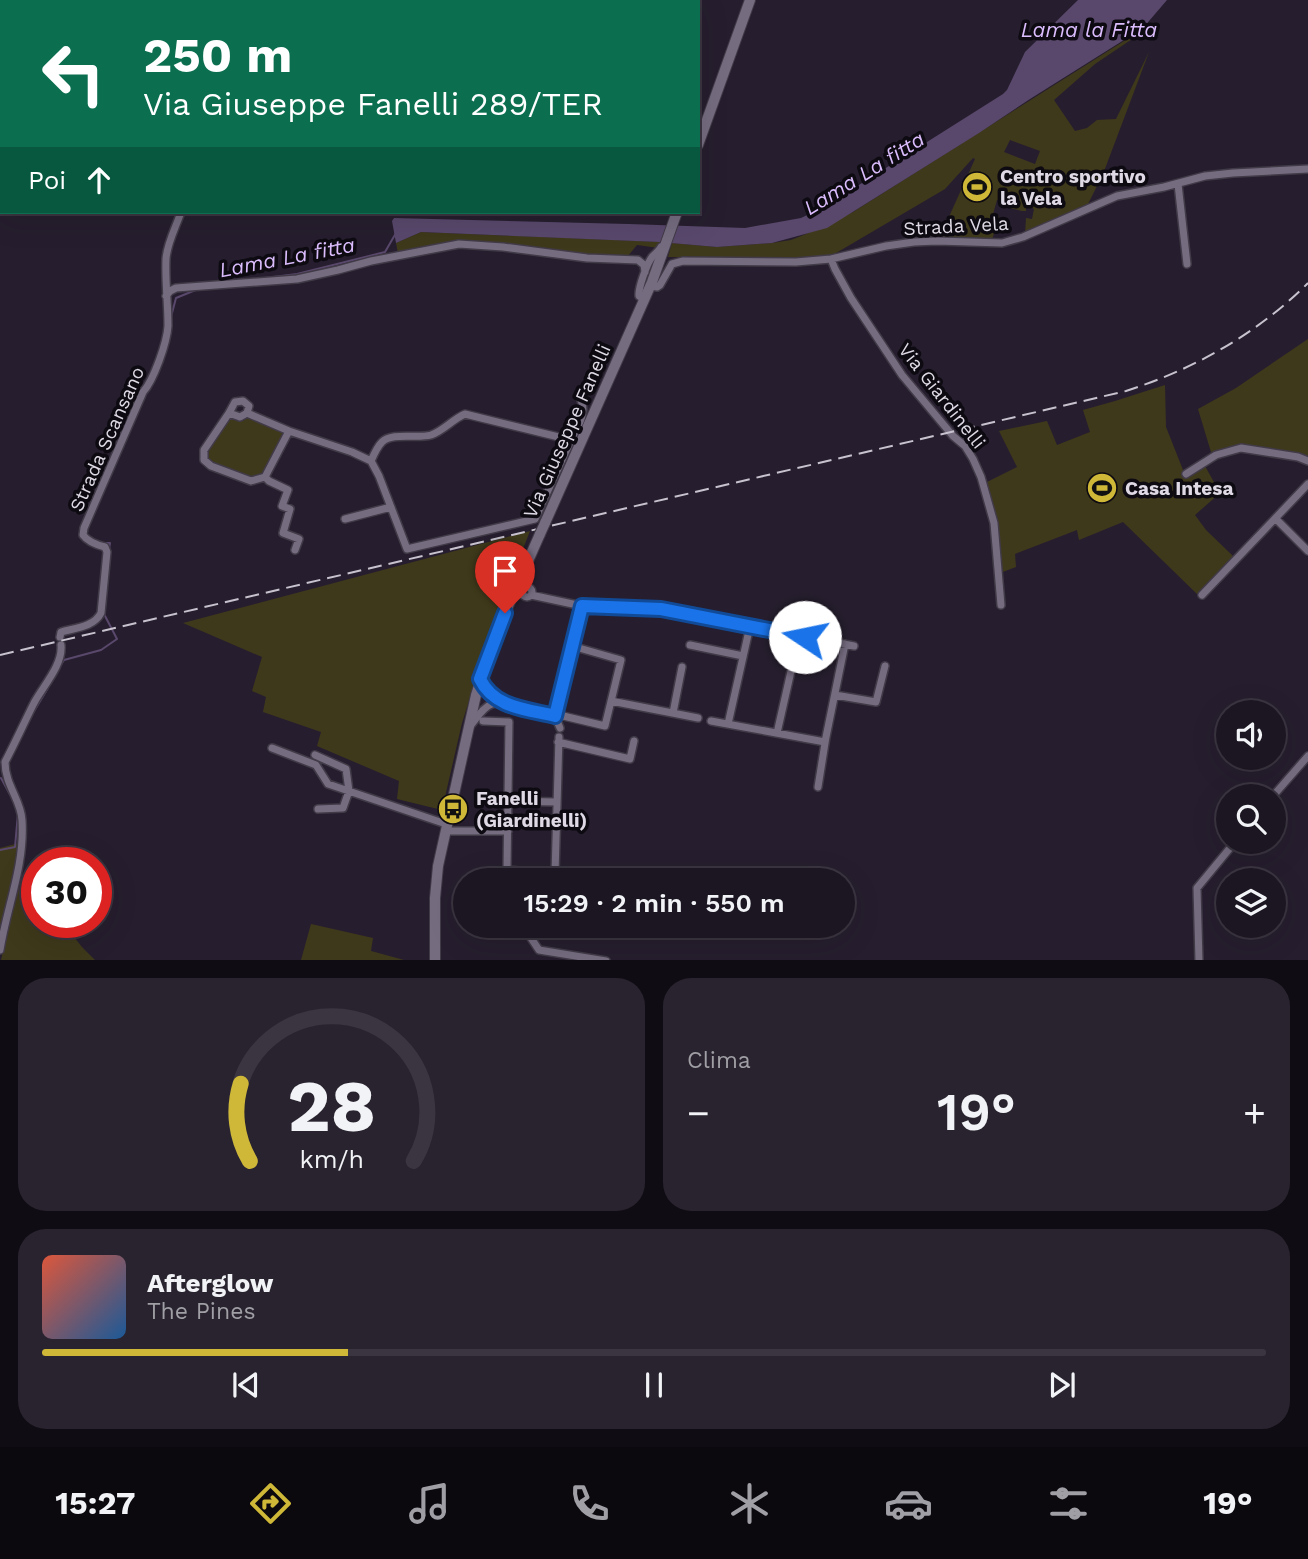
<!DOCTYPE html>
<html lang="it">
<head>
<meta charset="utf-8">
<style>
  body { margin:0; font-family:"Work Sans",sans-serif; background:#29232f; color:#f1f3f6; height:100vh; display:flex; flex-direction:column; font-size:26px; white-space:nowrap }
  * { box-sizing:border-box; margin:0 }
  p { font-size:23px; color:#a09fa5 }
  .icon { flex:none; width:38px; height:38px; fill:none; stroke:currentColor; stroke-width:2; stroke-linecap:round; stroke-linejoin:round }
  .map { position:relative; height:960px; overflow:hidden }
  .side { display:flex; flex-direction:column; gap:18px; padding:18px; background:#0f0c13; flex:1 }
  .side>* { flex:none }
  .banner { position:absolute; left:0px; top:0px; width:700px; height:214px; box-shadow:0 7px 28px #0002,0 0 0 2px #3a3540; background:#0b6e4f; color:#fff; overflow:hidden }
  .tools { position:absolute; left:1216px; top:700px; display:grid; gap:14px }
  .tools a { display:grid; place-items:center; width:70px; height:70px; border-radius:50%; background:#1c1622; box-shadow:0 7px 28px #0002,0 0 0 2px #3a3540; font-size:35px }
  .speed { position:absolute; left:21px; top:847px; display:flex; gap:14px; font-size:35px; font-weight:700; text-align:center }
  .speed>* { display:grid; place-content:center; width:91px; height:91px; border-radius:50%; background:#1c1622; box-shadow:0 7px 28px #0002,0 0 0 2px #3a3540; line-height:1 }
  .speed .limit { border:10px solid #d22; background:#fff; color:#111 }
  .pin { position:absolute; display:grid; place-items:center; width:60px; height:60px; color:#fff; margin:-72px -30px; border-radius:50% 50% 50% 0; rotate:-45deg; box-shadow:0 0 7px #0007 }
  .pin .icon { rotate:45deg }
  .me { position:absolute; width:77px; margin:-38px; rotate:281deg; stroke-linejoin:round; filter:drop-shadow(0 0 5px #0008) }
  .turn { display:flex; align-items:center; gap:24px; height:147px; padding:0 28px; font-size:32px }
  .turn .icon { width:91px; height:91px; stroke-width:2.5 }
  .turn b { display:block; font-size:49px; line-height:60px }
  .then { display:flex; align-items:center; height:66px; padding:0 28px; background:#0003; gap:14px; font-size:26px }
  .big { font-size:52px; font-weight:600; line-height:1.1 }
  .side .tile { flex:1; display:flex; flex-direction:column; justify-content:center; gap:10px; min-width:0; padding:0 24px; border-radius:28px; background:#29232f }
  .side .dial { align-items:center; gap:0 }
  .dial svg { height:182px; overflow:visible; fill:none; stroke:#3a3540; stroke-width:7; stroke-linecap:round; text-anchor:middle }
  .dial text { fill:#f1f3f6; stroke:none }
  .song { display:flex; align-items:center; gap:21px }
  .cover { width:84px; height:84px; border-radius:10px; background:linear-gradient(135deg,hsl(10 70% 55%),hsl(210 70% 35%)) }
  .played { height:7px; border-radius:4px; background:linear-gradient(90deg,#cfb837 25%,#3a3540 25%) }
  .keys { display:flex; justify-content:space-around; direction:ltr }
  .heat { display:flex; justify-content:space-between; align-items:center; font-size:38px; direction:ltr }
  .side .tiles { flex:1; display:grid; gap:18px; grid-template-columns:1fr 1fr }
  .tile:last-child { grid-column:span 2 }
  .trip { position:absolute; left:453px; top:868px; width:402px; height:70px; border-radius:35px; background:#1c1622; box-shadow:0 7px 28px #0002,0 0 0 2px #3a3540; font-weight:600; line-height:70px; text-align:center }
  .menu { display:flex; height:112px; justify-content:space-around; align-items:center; background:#0b090e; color:#a09fa5 }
  .menu .icon { width:49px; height:49px }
  .menu .active { color:#cfb837 }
  .menu b { font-size:32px; color:#f1f3f6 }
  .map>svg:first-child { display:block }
</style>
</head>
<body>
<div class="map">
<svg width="1308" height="961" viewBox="0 0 1308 961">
  <rect width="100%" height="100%" fill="#261e2e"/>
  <path fill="#3f391b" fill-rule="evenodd" d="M1143 29 1141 33 1095 64 1054 100 1075 131 1087 128 1097 120 1116 119 1149 52 1103 174 1088 204 1025 235 1026 218 1032 219 1034 209 1029 206 1026 207V211H1022L1002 206V202L997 200 993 214 999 216 992 240 939 239 975 159 973 158 945 189 831 256 793 259 668 257 672 243 717 247 772 243 791 240 806 234 853 212ZM1010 140 1040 151 1035 164 1004 152Z
    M421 232 662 242 659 248 637 245 627 257 588 255 460 241 398 253 396 243Z
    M1308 339V459L1239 446 1211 452 1198 409 1236 388Z
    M1165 385 1166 427 1185 475 1190 477 1205 466 1220 493 1195 515 1206 530 1233 556 1197 594 1123 522 1079 540 1077 530 1015 554 1016 567 1000 573 985 483 1017 467 999 431 1047 421 1057 445 1090 432 1083 410 1115 401Z
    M232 416 243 421 248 417 285 431 263 474 252 480 212 464 208 461V450L229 417Z
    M530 531 492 628 462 723 442 810 397 799 399 781 317 746 321 732 263 712 266 697 252 691 262 657 183 623Z
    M19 843 14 879 0 935V848Z
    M18 886 37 897V922H62L82 947 95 960H1Z
    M311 924 373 938 371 951 404 960H301Z"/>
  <path fill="#59486c" d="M1078 0H1167L1143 28 1030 99 979 133 827 228 772 243 717 247 659 242 421 232 396 243 392 221 394 218 629 224 745 228 801 218 824 207 1003 94 1007 90 1025 52Z"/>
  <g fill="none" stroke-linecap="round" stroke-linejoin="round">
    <path stroke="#59486c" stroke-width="2" d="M265 278 297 274 385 252 396 233
      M171 317 176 298 198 289
      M101 543H110L109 549
      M59 668 64 660 101 650 117 639 104 614
      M33 713 48 688
      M1 778 14 802
      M0 850 15 847 18 813"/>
    <g stroke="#413a47" stroke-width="10">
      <path id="minor" d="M62 0 63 2
        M15 2V0
        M149 2 150 0
        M0 78 2 74
        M1178 184 1187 264
        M831 259 835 269 851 298 902 375 953 436 965 446 973 459 981 477 994 523 1001 605
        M651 286 657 287 660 285 672 264 683 261 796 262 831 259 886 246 914 242 937 241 1002 243 1023 237 1117 196 1164 187 1205 176 1233 173 1308 169
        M166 296 170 291 176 288 297 279 338 270 371 261 459 244 503 247 587 258 638 260 644 265 645 272
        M645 299 639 296C638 289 647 262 653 256 656 253 659 251 661 247
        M229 413 235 402 243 401 249 406 247 413 289 431 352 452 371 461 379 476 407 549 535 519 571 440
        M247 413 240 417 229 413 204 450V460L211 466 251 481 265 477 289 431
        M371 461C374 454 377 447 382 442 392 432 417 439 431 435 443 431 453 419 465 414L571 440C577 427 587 414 581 400
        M1186 474 1216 455 1241 448 1298 457 1308 461
        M265 477 269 481 288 490 282 506 290 509 283 533 299 539 295 550
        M345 519 391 507
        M1276 519 1308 551
        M522 592a5 5 0 1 1 10 0a5 5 0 1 1-10 0Z
        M531 595 582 606
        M1202 595 1308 484
        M60 637 61 632C75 628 94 627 101 613L107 552 105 547C97 545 88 542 83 535L84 528 143 392C154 380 167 342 168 326 168 303 165 281 166 259 167 243 176 227 181 212
        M690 645 743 656
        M480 679 491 696 502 703
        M835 695 876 702 885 666
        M611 701 698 718
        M673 713 682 667
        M555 714 605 726 621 660 572 646
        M483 721 509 722 507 870 555 874 559 737
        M711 721 825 742 845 644
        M728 724 750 626
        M471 725C477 718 483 707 492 704 501 700 542 713 555 716
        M560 728 555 716 582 606 663 609 854 646
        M777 733 799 636
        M558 742 630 759 634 741
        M272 748 316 765 328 784 446 824
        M315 755 346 769 349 791 343 808 318 809
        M818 787 826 737
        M1273 796 1308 756
        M508 801 556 802
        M445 831H508
        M523 926 539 950 606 961
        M0 950C7 906 25 865 22 820 21 800 5 785 5 762 15 743 24 723 34 703 43 686 63 665 61 645
        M1199 961 1197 888 1235 842"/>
    </g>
    <g stroke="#413a47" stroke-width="12">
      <path id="secondary" d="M698 145 750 0
        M545 523 652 282 677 212
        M435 961V898L438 866 476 695 497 631 540 534"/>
    </g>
    <use href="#minor" stroke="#756c80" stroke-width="7"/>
    <use href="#secondary" stroke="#756c80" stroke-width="10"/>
    <path stroke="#c7c2ce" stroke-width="2" stroke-dasharray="14 7" stroke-linecap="butt" d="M0 655 1126 391C1194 369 1257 334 1308 283"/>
    <g stroke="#413a47" stroke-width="12" stroke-linecap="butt">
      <path id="secondary-bridge" d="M540 534 545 523"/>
    </g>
    <use href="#secondary-bridge" stroke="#756c80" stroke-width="10"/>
  </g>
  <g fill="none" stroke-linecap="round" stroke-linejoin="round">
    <g stroke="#114b97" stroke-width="18">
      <path id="route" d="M505 613 480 679C494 708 526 709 555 716L582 606 661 609 805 637"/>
    </g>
    <use href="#route" stroke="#1a73e8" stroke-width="12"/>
  </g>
  <defs>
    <g id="stadium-disc" transform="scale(1.575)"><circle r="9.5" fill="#cfb837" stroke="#0d0a11"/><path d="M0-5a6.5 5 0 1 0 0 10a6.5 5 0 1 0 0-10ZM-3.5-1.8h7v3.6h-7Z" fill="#111"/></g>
    <g id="bus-disc" transform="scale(1.575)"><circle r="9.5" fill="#cfb837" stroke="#0d0a11"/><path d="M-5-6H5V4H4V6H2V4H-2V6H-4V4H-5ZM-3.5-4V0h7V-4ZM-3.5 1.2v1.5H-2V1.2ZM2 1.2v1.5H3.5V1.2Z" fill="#111"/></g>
  </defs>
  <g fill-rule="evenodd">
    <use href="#stadium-disc" x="977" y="187"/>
    <use href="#stadium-disc" x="1102" y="488"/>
    <use href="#bus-disc" x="453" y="809"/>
  </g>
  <g text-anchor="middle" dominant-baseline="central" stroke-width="7" stroke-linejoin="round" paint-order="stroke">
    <g font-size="19" font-weight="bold" fill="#ded9e4" stroke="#0d0a11" text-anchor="start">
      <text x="1000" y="176">Centro sportivo<tspan x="1000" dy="22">la Vela</tspan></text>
      <text x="1125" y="488">Casa Intesa</text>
      <text x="476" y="798">Fanelli<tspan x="476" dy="22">(Giardinelli)</tspan></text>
    </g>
    <g font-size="19" fill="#ded9e4" stroke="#0d0a11">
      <text transform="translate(956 226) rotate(-3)">Strada Vela</text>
      <text transform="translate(942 396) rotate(52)">Via Giardinelli</text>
      <text transform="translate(567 431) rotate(-66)">Via Giuseppe Fanelli</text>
      <text transform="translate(107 439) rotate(-66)">Strada Scansano</text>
    </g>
    <g font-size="21" font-style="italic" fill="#dbbdfd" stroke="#0d0a11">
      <text x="1089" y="29">Lama la Fitta</text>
      <text transform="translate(864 173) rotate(-32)">Lama La fitta</text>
      <text transform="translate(287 257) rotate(-11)">Lama La fitta</text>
    </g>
  </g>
</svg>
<div class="tools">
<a><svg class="icon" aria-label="sound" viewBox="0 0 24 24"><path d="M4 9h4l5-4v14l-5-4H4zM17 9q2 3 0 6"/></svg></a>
<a><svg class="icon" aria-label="search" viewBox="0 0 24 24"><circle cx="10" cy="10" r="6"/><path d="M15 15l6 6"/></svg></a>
<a><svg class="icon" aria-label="layers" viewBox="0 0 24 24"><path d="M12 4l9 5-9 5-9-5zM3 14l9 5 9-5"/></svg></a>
</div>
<div class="speed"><div class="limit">30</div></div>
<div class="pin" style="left:505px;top:613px;background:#d93025"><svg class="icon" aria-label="arrive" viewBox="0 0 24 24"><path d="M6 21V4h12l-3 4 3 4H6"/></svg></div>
<svg class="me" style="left:805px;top:637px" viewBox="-20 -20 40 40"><circle r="19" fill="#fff"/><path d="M0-13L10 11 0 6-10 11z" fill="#1a73e8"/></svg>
<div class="trip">15:29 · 2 min · 550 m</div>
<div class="banner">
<div class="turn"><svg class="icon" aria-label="left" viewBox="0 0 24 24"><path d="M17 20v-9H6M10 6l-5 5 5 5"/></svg><div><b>250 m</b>Via Giuseppe Fanelli 289/TER</div></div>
<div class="then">Poi<svg class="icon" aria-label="ahead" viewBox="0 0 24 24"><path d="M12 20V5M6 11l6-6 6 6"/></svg></div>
</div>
</div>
<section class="side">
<div class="tiles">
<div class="tile dial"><svg viewBox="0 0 100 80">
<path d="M14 69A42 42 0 1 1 86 69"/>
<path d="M14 69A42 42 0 0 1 10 35" stroke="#cfb837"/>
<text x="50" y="56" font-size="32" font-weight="700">28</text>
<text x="50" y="72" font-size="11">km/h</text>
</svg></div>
<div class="tile"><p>Clima</p>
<div class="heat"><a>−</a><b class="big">19°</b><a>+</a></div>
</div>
<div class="tile">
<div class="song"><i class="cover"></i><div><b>Afterglow</b><p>The Pines</p></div></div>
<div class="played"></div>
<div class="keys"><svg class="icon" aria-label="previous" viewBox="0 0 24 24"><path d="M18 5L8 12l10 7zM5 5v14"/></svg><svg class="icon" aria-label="pause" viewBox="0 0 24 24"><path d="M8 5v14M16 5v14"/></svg><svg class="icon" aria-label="next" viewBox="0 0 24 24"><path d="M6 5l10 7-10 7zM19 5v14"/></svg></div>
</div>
</div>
</section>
<nav class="menu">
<b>15:27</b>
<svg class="icon active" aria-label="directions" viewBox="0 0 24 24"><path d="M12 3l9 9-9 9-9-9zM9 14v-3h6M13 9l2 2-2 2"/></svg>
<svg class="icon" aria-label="music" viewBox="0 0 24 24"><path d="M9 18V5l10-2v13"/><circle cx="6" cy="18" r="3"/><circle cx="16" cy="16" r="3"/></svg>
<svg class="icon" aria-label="phone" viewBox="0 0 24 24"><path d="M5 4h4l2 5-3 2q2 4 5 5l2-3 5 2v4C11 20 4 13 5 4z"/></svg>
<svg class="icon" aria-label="climate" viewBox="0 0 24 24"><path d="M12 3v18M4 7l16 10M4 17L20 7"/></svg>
<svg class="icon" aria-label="car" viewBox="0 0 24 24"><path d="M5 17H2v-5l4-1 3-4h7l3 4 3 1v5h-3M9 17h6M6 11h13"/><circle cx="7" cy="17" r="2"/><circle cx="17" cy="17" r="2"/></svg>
<svg class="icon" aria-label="filters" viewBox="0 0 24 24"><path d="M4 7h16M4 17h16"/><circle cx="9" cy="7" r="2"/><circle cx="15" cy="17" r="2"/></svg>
<b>19°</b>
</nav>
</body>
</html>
